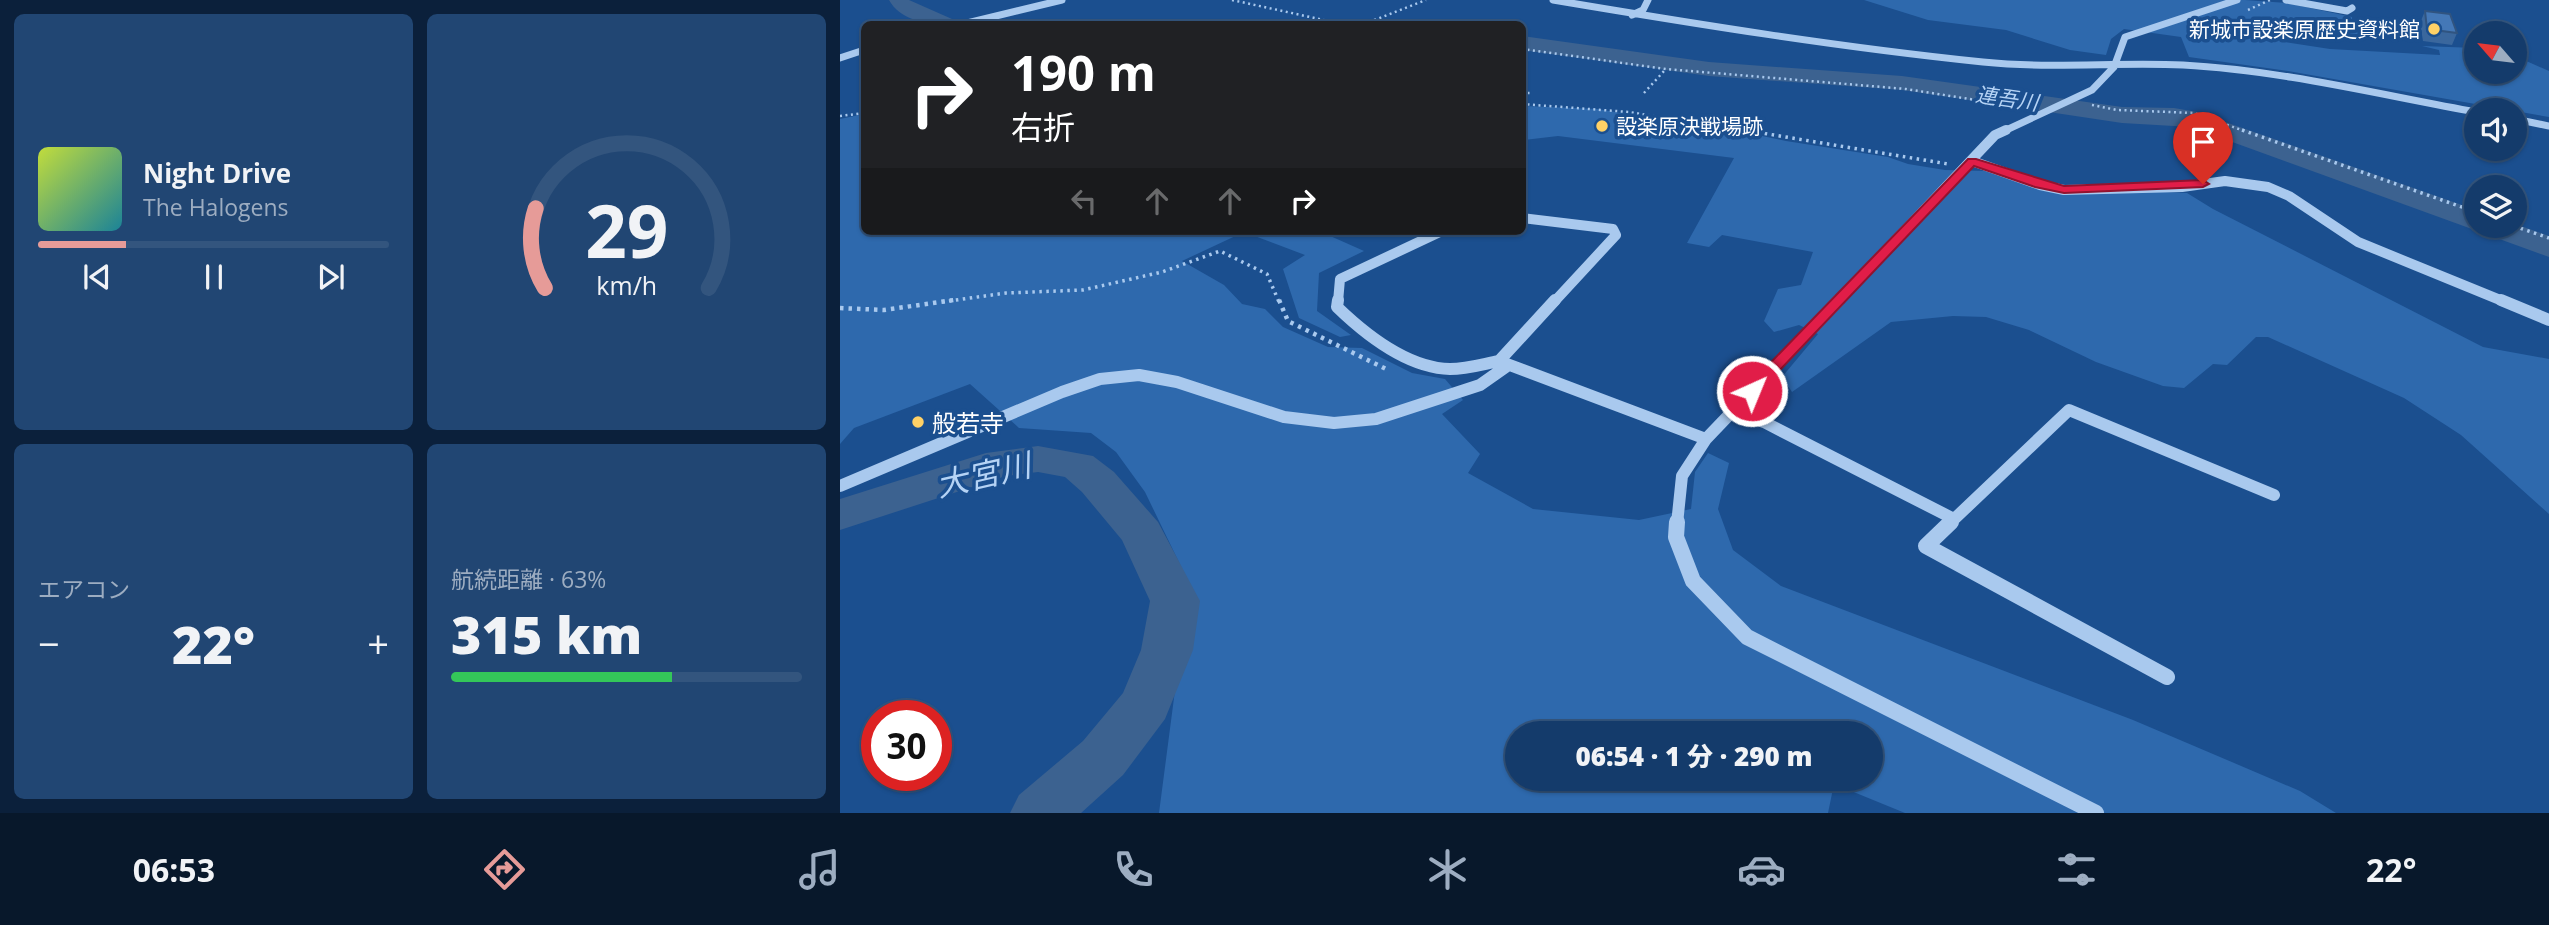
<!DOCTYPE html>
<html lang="ja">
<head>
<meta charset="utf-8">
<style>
  body { margin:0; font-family:"Open Sans","Noto Sans JP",sans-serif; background:#214673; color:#f1f3f6; height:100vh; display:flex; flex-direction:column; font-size:26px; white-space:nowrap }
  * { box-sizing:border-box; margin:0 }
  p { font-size:23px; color:#9dadc1 }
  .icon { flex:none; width:38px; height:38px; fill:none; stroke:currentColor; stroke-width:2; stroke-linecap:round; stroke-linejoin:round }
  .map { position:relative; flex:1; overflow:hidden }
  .drawer { display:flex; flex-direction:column; gap:14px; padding:14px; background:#0b203b; width:840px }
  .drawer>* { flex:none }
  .hud { position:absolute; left:21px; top:21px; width:665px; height:214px; border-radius:10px; box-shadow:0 2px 5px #0004,0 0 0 2px #33557e; background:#202124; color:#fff; overflow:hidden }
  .needle { width:46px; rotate:298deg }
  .controls { position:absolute; left:1624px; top:21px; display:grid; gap:14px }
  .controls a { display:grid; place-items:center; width:63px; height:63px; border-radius:50%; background:#143b6b; box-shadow:0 2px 5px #0004,0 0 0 2px #33557e; font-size:35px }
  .speed { position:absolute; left:21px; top:700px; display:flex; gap:14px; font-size:35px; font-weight:700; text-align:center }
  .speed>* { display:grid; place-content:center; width:91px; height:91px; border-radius:50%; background:#143b6b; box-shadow:0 2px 5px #0004,0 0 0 2px #33557e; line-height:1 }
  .speed .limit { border:10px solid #d22; background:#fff; color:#111 }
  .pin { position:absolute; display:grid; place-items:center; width:60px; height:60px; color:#fff; margin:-72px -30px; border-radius:50% 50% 50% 0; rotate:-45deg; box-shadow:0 0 7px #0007 }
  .pin .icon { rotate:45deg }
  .me { position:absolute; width:77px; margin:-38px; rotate:44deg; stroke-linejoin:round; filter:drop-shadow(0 0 5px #0008) }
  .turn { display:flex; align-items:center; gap:24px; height:147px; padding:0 35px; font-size:32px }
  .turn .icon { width:91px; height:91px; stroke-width:2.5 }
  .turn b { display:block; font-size:49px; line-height:60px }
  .lanes { display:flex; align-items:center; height:66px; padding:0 35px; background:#0003; justify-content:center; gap:35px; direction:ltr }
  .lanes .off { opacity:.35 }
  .big { font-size:52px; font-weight:800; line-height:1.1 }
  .drawer .widget { flex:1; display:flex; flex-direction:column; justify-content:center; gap:10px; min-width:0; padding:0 24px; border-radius:10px; background:#214673 }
  .drawer .dial { align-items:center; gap:0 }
  .dial svg { height:182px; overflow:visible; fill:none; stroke:#33557e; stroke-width:7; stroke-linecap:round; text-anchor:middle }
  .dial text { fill:#f1f3f6; stroke:none }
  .song { display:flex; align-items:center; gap:21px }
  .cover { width:84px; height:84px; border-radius:10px; background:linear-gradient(135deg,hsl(70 70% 55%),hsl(190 70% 35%)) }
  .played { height:7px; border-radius:4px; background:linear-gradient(90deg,#e69b98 25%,#33557e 25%) }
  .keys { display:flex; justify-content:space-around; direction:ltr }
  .heat { display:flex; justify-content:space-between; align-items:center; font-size:38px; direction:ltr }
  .charge { height:10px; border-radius:5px; background:linear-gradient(90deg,#34c759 63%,#33557e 0) }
  .drawer .tiles { flex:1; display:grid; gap:14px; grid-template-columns:repeat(2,1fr) }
  .trip { position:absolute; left:665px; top:721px; width:378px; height:70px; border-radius:35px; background:#143b6b; box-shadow:0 2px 5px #0004,0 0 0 2px #33557e; font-weight:800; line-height:70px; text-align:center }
  .tabs { display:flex; height:112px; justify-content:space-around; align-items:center; background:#08182b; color:#9dadc1 }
  .tabs .icon { width:49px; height:49px }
  .tabs .selected { color:#e69b98 }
  .tabs b { font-size:32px; color:#f1f3f6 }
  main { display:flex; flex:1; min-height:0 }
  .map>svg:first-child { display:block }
</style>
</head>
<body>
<main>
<section class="drawer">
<div class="tiles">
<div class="widget">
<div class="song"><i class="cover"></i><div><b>Night Drive</b><p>The Halogens</p></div></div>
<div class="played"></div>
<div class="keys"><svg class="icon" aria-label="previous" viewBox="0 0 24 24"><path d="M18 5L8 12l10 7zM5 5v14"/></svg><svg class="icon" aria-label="pause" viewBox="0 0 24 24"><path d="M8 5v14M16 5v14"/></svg><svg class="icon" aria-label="next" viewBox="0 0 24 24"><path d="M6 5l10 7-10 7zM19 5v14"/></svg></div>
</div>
<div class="widget dial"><svg viewBox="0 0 100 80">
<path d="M14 69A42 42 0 1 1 86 69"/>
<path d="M14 69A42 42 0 0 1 10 34" stroke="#e69b98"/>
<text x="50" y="56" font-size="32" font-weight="700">29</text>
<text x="50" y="72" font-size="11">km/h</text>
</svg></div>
<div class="widget"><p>エアコン</p>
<div class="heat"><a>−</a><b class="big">22°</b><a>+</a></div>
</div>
<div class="widget"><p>航続距離 · 63%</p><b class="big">315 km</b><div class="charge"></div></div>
</div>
</section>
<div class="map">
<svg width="1709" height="813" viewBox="0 0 1709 813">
  <rect width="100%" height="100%" fill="#1b4f8f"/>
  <path fill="#2e69ad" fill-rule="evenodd" d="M1024 0H1405L1447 3 1512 17V26L1524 34C1514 39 1496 31 1484 31L1491 38H1442L1444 42 1490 49 1600 55 1599 50 1582 46 1636 48V72H1675V56L1709 71V117L1448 71 1349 57 1341 37 1284 29 1271 39 1266 55 1230 50 1166 30 1088 20Z
    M682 106 758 109 824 121 875 126 946 141 1048 157 1068 164 1105 170 1148 171 1198 186 1347 193 1373 209 1643 347 1709 359V514L1621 435 1564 398 1428 337H1416L1387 365 1373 364 1344 388 1323 386 1256 362 1189 330 1146 317 1113 316 1051 322 952 392 942 377 978 334 959 325 934 332 924 321 938 289 961 285 973 252 882 235 869 247 847 243 894 158 718 136 683 140Z
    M24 114V231H160L192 237 229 231H479L524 251 479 273 477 311 511 335 500 337 459 318 443 269 465 255 404 232 342 261 384 285 402 304 425 309 443 327 488 347 522 348 572 373 605 379 623 400 602 414 640 454 628 473 693 509 799 520 851 509 855 472 868 453 889 463 878 509 893 550 941 586 1293 720 1460 791 1496 813H1065L994 784 988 813H319L349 583 305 492 276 452 251 433 179 428 130 384 14 428 0 444V119ZM677 733H1031V779H677Z"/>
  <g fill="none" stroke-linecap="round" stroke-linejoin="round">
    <path fill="#3c6290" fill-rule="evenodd" d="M49 0H69L112 19 115 24C93 26 61 22 49 0Z
      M682 36 869 62 1062 76 1282 107 1334 108 1357 112 1636 210V226L1675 224 1709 236V257L1351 127 1282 123 1062 90 869 76 682 50Z
      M198 446 253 456 274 472 318 522 360 601 353 650 325 719 283 775 241 813H170L179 795 243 741 283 693 301 650 310 601 282 540 242 492 225 477 198 472 166 476 0 530V499L146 453Z"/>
    <path stroke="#a9c9ee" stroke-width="2.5" stroke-dasharray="2 3.5" stroke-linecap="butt" d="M392 0 502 24
      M1408 10 1430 0
      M524 24 586 0
      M682 49 826 69 1066 89 1180 107
      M682 93H693
      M804 93 825 70
      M682 104 789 112 914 132
      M1252 105 1277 110 1354 113 1407 132
      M0 116 24 113"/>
    <path stroke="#a9c9ee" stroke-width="3.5" stroke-dasharray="2.5 4.5" stroke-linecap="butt" d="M904 130 1108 164
      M1402 130 1636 212
      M1674 226 1709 238
      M102 302 166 293 243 290 322 272 380 251 427 274 439 302"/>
    <path stroke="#a9c9ee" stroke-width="4.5" stroke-dasharray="3.5 5" stroke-linecap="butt" d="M439 300 448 321 548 370
      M0 308 44 310 114 300"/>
    <path stroke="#a9c9ee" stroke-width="7" d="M713 0C856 24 998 47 1143 62 1210 69 1276 62 1343 65 1440 70 1541 95 1636 112
      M1446 0 1507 11 1512 8
      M792 15 803 10 808 0
      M123 24 222 0
      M0 58 24 50
      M1675 119 1709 126
      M1162 132 1252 90 1274 67 1285 37 1397 0"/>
    <path stroke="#a9c9ee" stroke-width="10" d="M1132 161 1200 185 1224 190 1342 187 1385 181 1428 187 1449 196 1518 242 1665 302
      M682 218 773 229 776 235 714 302
      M498 302 500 279 602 231
      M997 302 1155 135 1166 130"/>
    <path stroke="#a9c9ee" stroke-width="12" d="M498 300 497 307C526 335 568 368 610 369 627 369 643 364 659 361
      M715 300 659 361 866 439
      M1661 300 1709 320
      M893 411 924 422 1114 519
      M0 486 222 392 260 379 299 375 337 382 444 417 494 423 536 419 640 385 667 366
      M837 524 842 476 866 439 999 300
      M1109 524 1229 410 1434 495"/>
    <path stroke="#a9c9ee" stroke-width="16" d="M837 522 836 537 853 581 907 637 1256 813
      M1111 522 1086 546 1327 677"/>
  </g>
  <path fill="#3a679d" d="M1585 11 1617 33 1612 45 1583 41 1580 23Z"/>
  <path fill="#4478b7" stroke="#305480" stroke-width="2" d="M1585 11 1610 14 1617 33 1587 29Z"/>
  <path fill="#e11d48" stroke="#92132f" stroke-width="2" d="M1128 159H1136L1224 186 1363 180 1369 184 1363 187 1224 193 1195 187 1134 166 917 394H906L904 391 906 388Z"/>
  <g fill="#ffd166" stroke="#1b4f8f" stroke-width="2.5">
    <circle cx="1594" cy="29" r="7"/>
    <circle cx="762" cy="126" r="7"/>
    <circle cx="78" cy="422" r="7"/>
  </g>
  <g text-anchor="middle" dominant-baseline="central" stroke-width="7" stroke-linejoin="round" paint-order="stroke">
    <g font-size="21" fill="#fff" stroke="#1b4f8f" text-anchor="end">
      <text x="1580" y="29">新城市設楽原歴史資料館</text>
      <text x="776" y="126" text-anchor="start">設楽原決戦場跡</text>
    </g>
    <g font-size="21" font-style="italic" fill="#b5d3f5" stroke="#1b4f8f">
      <text transform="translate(1167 98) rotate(8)">連吾川</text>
    </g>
    <g font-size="24" fill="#fff" stroke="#1b4f8f" text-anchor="start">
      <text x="92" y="422">般若寺</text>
    </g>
    <g font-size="32" font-style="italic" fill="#b5d3f5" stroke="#1b4f8f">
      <text transform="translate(143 474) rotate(-13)">大宮川</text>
    </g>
  </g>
</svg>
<div class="controls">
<a><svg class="needle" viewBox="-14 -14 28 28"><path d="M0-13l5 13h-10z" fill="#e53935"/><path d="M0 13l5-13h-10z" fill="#9dadc1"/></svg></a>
<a><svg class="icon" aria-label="sound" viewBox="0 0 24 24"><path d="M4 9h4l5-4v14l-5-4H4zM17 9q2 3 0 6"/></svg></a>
<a><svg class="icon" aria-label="layers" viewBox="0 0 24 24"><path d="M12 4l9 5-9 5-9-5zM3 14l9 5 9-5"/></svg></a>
</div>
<div class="speed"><div class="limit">30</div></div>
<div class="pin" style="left:1363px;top:184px;background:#d93025"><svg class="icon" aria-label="arrive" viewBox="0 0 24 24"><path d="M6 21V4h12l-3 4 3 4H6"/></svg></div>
<svg class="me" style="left:912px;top:391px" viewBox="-20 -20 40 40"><circle r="17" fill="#e11d48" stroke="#fff" stroke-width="3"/><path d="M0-11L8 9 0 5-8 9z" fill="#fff"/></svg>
<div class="trip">06:54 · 1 分 · 290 m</div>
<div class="hud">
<div class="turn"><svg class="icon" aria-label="right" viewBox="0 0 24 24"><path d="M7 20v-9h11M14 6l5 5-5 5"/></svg><div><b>190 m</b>右折</div></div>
<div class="lanes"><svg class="icon off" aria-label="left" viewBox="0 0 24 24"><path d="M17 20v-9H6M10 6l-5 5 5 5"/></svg><svg class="icon off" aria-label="ahead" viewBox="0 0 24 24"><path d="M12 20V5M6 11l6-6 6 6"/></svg><svg class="icon off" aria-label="ahead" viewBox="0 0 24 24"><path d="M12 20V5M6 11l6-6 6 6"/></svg><svg class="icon" aria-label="right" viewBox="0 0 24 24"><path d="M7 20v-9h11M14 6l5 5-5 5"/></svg></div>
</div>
</div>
</main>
<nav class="tabs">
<b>06:53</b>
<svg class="icon selected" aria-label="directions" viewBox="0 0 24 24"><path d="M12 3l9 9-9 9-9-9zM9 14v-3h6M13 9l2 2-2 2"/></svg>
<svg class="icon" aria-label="music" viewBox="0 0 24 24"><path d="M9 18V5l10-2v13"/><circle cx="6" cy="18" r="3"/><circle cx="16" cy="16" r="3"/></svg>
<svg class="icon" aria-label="phone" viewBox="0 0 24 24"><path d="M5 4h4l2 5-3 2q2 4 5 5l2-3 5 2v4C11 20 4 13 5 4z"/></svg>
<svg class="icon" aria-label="climate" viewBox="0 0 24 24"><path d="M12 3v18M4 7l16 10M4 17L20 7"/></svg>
<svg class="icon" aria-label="car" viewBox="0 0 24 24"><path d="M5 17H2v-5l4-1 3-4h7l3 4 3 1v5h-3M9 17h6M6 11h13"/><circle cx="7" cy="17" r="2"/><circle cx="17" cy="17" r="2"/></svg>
<svg class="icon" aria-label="filters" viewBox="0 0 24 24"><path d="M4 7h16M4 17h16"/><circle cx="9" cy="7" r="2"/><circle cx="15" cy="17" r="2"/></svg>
<b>22°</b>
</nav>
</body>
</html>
